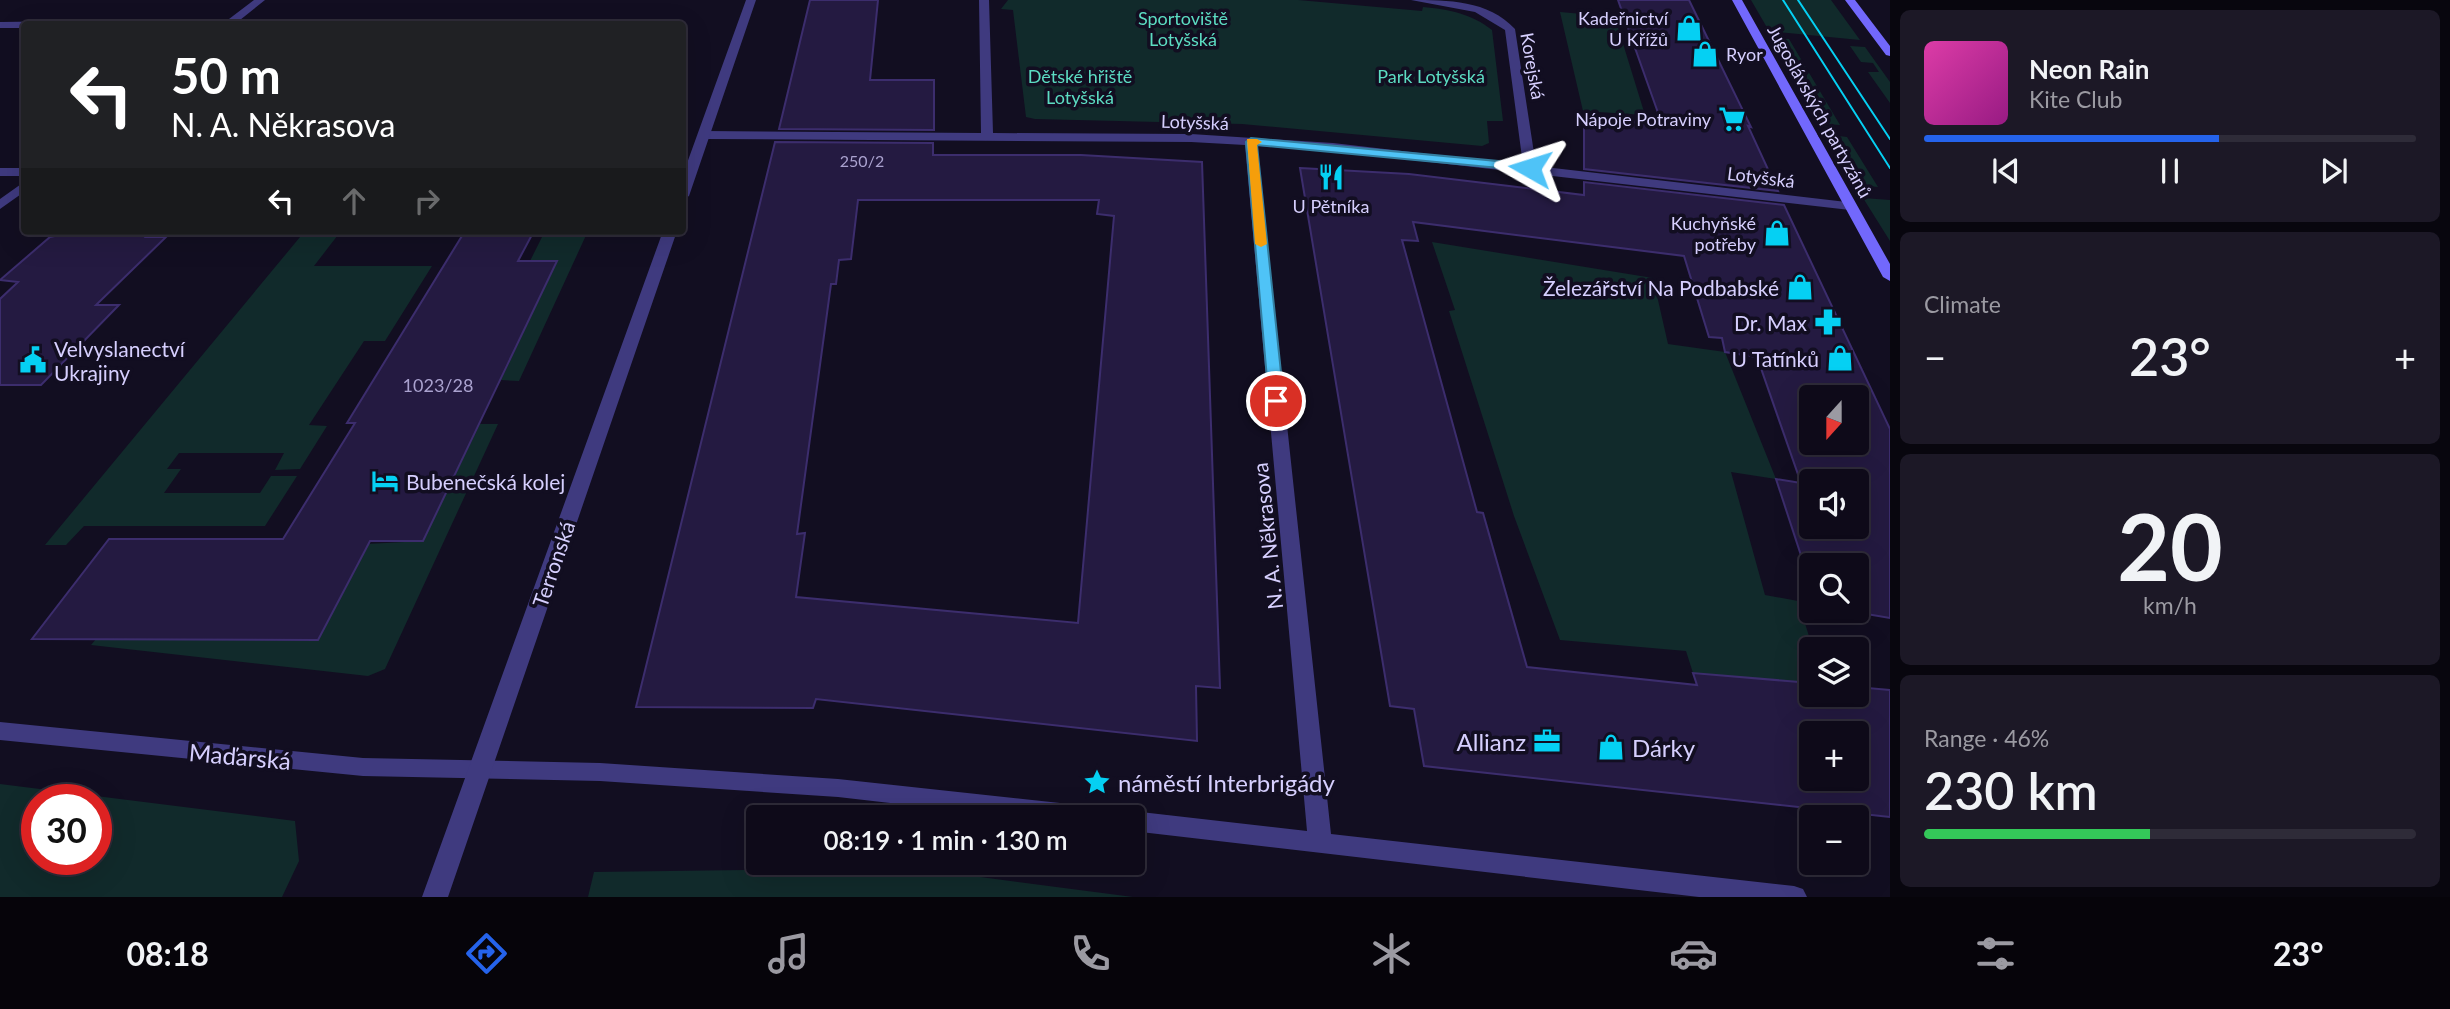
<!DOCTYPE html>
<html lang="en">
<head>
<meta charset="utf-8">
<style>
  body { margin:0; font-family:Lato,sans-serif; background:#1c1826; color:#f1f3f6; height:100vh; display:flex; flex-direction:column; font-size:26px; white-space:nowrap }
  * { box-sizing:border-box; margin:0 }
  p { font-size:23px; color:#9b9aa2 }
  .icon { flex:none; width:38px; height:38px; fill:none; stroke:currentColor; stroke-width:2; stroke-linecap:round; stroke-linejoin:round }
  .map { position:relative; flex:1; overflow:hidden }
  .panel { display:flex; flex-direction:column; gap:10px; padding:10px; background:#08060e; width:560px }
  .panel>* { flex:none }
  .guide { position:absolute; left:21px; top:21px; width:665px; height:214px; border-radius:7px; box-shadow:0 7px 28px #0002,0 0 0 2px #2e2b38; background:#202124; color:#fff; overflow:hidden }
  .needle { width:46px; rotate:201deg }
  .fabs { position:absolute; left:1799px; top:385px; display:grid; gap:14px }
  .fabs a { display:grid; place-items:center; width:70px; height:70px; border-radius:7px; background:#0e0a19; box-shadow:0 7px 28px #0002,0 0 0 2px #2e2b38; font-size:35px }
  .speed { position:absolute; left:21px; top:784px; display:flex; gap:14px; font-size:35px; font-weight:700; text-align:center }
  .speed>* { display:grid; place-content:center; width:91px; height:91px; border-radius:50%; background:#0e0a19; box-shadow:0 7px 28px #0002,0 0 0 2px #2e2b38; line-height:1 }
  .speed .limit { border:10px solid #d22; background:#fff; color:#111 }
  .pin { position:absolute; display:grid; place-items:center; width:60px; height:60px; color:#fff; margin:-30px; border:4px solid #fff; border-radius:50%; box-shadow:0 2px 7px #0007 }
  .me { position:absolute; width:77px; margin:-38px; rotate:276deg; stroke-linejoin:round; filter:drop-shadow(0 0 5px #0008) }
  .turn { display:flex; align-items:center; gap:24px; height:147px; padding:0 35px; font-size:32px }
  .turn .icon { width:91px; height:91px; stroke-width:2.5 }
  .turn b { display:block; font-size:49px; line-height:60px }
  .lanes { display:flex; align-items:center; height:66px; padding:0 35px; background:#0003; justify-content:center; gap:35px; direction:ltr }
  .lanes .off { opacity:.35 }
  .big { font-size:52px; font-weight:600; line-height:1.1 }
  .panel .widget { flex:1; display:flex; flex-direction:column; justify-content:center; gap:10px; min-width:0; padding:0 24px; border-radius:10px; background:#1c1826 }
  .panel .dial { align-items:center; gap:0 }
  .dial b { font-size:91px; line-height:1 }
  .song { display:flex; align-items:center; gap:21px }
  .cover { width:84px; height:84px; border-radius:10px; background:linear-gradient(135deg,hsl(320 70% 55%),hsl(310 70% 35%)) }
  .played { height:7px; border-radius:4px; background:linear-gradient(90deg,#2563eb 60%,#2e2b38 60%) }
  .keys { display:flex; justify-content:space-around; direction:ltr }
  .heat { display:flex; justify-content:space-between; align-items:center; font-size:38px; direction:ltr }
  .charge { height:10px; border-radius:5px; background:linear-gradient(90deg,#34c759 46%,#2e2b38 0) }
  .trip { position:absolute; left:746px; top:805px; width:399px; height:70px; border-radius:7px; background:#0e0a19; box-shadow:0 7px 28px #0002,0 0 0 2px #2e2b38; font-weight:600; line-height:70px; text-align:center }
  .tab-bar { display:flex; height:112px; justify-content:space-around; align-items:center; background:#06040a; color:#9b9aa2 }
  .tab-bar .icon { width:49px; height:49px }
  .tab-bar .on { color:#2563eb }
  .tab-bar b { font-size:32px; color:#f1f3f6 }
  main { display:flex; flex:1; min-height:0 }
  .map>svg:first-child { display:block }
</style>
</head>
<body>
<main>
<div class="map">
<svg width="1890" height="897" viewBox="0 0 1890 897">
  <rect width="100%" height="100%" fill="#120e21"/>
  <path fill="#112a2b" fill-rule="evenodd" d="M1008 0H1298L1422 11 1423 7C1448 9 1472 14 1492 30L1503 121H1487L1489 143 1482 146 1242 124 1035 119 1026 117 1013 10 1001 9Z
    M1751 0H1831L1860 40 1769 31Z
    M1560 12 1605 16 1616 21 1645 115 1583 111Z
    M1772 38 1789 39 1840 125 1826 124 1831 135 1847 137 1878 187 1859 185Z
    M1850 46 1865 47 1890 82V103L1868 72H1879L1873 63 1861 62Z
    M1863 198 1890 200V241Z
    M305 231H341L314 266H432L385 341H364L309 425 327 426 300 469 275 470 284 453H179L167 469H181L164 493H260L271 476H297L265 526H84L66 545H45Z
    M545 231H588L519 381 501 380 557 262 530 261Z
    M1432 242 1653 278 1668 344 1725 352 1776 479 1731 472 1765 595 1798 601 1813 649H1811V683L1693 673 1686 651 1560 640 1514 516 1449 311 1455 310Z
    M480 424H498L385 669 368 676 91 645 96 639 318 640 367 544 423 541Z
    M0 784 295 821 299 861 282 897H0ZM37 800H96V859H37Z
    M912 868 1133 897H588L594 872Z"/>
  <path fill="#241a41" stroke="#3c2d6d" stroke-width="2" fill-rule="evenodd" d="M810 0H878L870 80H934V130L779 129Z
    M1618 0H1689L1751 127 1748 126 1778 191 1584 169V117L1662 124Z
    M775 142 933 143V155H1081L1202 162 1220 688 1196 686 1197 741 816 699 813 708 636 707ZM858 200H1099L1097 214 1114 216 1078 623 796 597 805 533 797 534 831 284H836L839 260 851 259Z
    M1300 168 1409 174 1584 195V182L1784 205 1890 429V618L1849 611H1857V565H1811V586L1776 479 1801 483 1757 357 1725 352 1722 338 1709 337 1684 256 1413 222 1418 241 1402 240 1477 512 1483 513 1527 667 1697 685 1693 673 1811 683V695H1857V687L1890 690V817L1424 766 1414 709 1390 706ZM1811 397H1857V443H1811ZM1811 481H1857V527H1811ZM1811 733H1857V779H1811Z
    M465 231H534L518 261H557L423 541H370L318 640 32 639 109 539H283L355 423H347Z
    M74 232H151L146 237H166L96 305H119L41 385H0V299L18 282 0 280 50 237Z"/>
  <g fill="none" stroke-linecap="round" stroke-linejoin="round">
    <path fill="#3f3a7f" fill-rule="evenodd" d="M254 0H265L235 24H24V28H0V22L229 19Z
      M979 0H989L993 133 1191 134 1333 143 1523 165 1505 30 1475 12 1411 0C1448 0 1488 0 1515 29L1536 166 1855 203V209L1850 210 1333 151 1257 146 1331 834 1794 886 1803 889 1807 897H1699L1132 831V817H1122L1132 811 1307 831 1245 145 1191 142 704 139 698 135 704 131 981 133Z
      M0 168H24V176H0Z
      M24 182V192L0 209V199Z
      M0 722 363 758 600 763 838 779 1097 807 1105 810 1109 817H1012L838 797 600 781 363 776 0 740Z"/>
    <path fill="#3f3a7f" fill-rule="evenodd" d="M746 0H756L689 196 682 200V177Z
      M663 231H677L448 897H422Z"/>
    <path fill="#7268fc" fill-rule="evenodd" d="M1732 0H1742L1890 264V281L1883 277Z
      M1845 0H1855L1890 46V56L1886 55Z"/>
    <path stroke="#05d0f3" stroke-width="2" d="M1783 0 1890 168
      M1798 0 1890 139"/>
  </g>
  <path fill="#4fc3f7" stroke="#337fa1" stroke-width="2" d="M1251 138 1530 164 1535 168 1530 171 1257 145 1284 401 1276 405 1269 401 1246 142Z"/>
  <path fill="#f59e0b" d="M1247 139H1257L1262 142 1257 145 1267 244 1261 247 1255 244Z"/>
  <defs>
    <g id="shop-bare" transform="scale(2.1)"><path d="M-5-2.5h2.3a2.7 3.5 0 0 1 5.4 0H5L5.5 6h-11ZM-1.5-2.5h3a1.5 2.3 0 0 0-3 0Z" fill="#05d0f3" stroke="#120e21" stroke-width="2.5" paint-order="stroke"/></g>
    <g id="supermarket-bare" transform="scale(2.1)"><path d="M-6-5.5h2.5l.6 2H6L4.5 2H-2.5L-4.4-4H-6ZM-1.5 3.2a1.3 1.3 0 1 0 .1 0ZM3 3.2a1.3 1.3 0 1 0 .1 0Z" fill="#05d0f3" stroke="#120e21" stroke-width="2.5" paint-order="stroke"/></g>
    <g id="restaurant-bare" transform="scale(2.1)"><path d="M-5-6h1v4h1v-4h1v4h1v-4h1v5L-1.5 .5V6h-2V.5L-5-1ZM5-6V6H3V1.5H1.5Q1.5-4 5-6Z" fill="#05d0f3" stroke="#120e21" stroke-width="2.5" paint-order="stroke"/></g>
    <g id="pharmacy-bare" transform="scale(2.1)"><path d="M-2-6h4v4h4v4h-4v4h-4v-4h-4v-4h4Z" fill="#05d0f3" stroke="#120e21" stroke-width="2.5" paint-order="stroke"/></g>
    <g id="civic-bare" transform="scale(2.1)"><path d="M-.6-6.5H3V-4.5H.6V-3L4-1V1h2V6H-6V1h2V-1L-.6-3ZM-1.2 2.5V6h2.4V2.5Z" fill="#05d0f3" stroke="#120e21" stroke-width="2.5" paint-order="stroke"/></g>
    <g id="hotel-bare" transform="scale(2.1)"><path d="M-6-4.5h1.5V1H6V5H4.5V3h-9V5H-6ZM-4 0a1.8 1.8 0 1 1 3.6 0ZM.5 0V-2.5h3Q6-2.5 6 0Z" fill="#05d0f3" stroke="#120e21" stroke-width="2.5" paint-order="stroke"/></g>
    <g id="office-bare" transform="scale(2.1)"><path d="M-6-3h4V-5.5h4V-3h4V5H-6ZM-1-4.5V-3h2v-1.5ZM-6 0V1H6V0Z" fill="#05d0f3" stroke="#120e21" stroke-width="2.5" paint-order="stroke"/></g>
    <g id="sight-bare" transform="scale(2.1)"><path d="M0-6L1.8-2.2L6-1.7L2.9 1.2L3.7 5.4L0 3.3L-3.7 5.4L-2.9 1.2L-6-1.7L-1.8-2.2Z" fill="#05d0f3" stroke="#120e21" stroke-width="2.5" paint-order="stroke"/></g>
  </defs>
  <g fill-rule="evenodd">
    <use href="#shop-bare" x="1689" y="28"/>
    <use href="#shop-bare" x="1705" y="54"/>
    <use href="#supermarket-bare" x="1732" y="119"/>
    <use href="#restaurant-bare" x="1331" y="177"/>
    <use href="#shop-bare" x="1777" y="233"/>
    <use href="#shop-bare" x="1800" y="287"/>
    <use href="#pharmacy-bare" x="1828" y="322"/>
    <use href="#shop-bare" x="1840" y="358"/>
    <use href="#civic-bare" x="33" y="360"/>
    <use href="#hotel-bare" x="385" y="481"/>
    <use href="#office-bare" x="1547" y="741"/>
    <use href="#shop-bare" x="1611" y="747"/>
    <use href="#sight-bare" x="1097" y="782"/>
  </g>
  <g text-anchor="middle" dominant-baseline="central" stroke-width="7" stroke-linejoin="round" paint-order="stroke">
    <g font-size="16" fill="#aaa2cf">
      <text x="862" y="160">250/2</text>
    </g>
    <g font-size="18" fill="#5cdcc2" stroke="#120e21">
      <text x="1183" y="18">Sportoviště<tspan x="1183" dy="21">Lotyšská</tspan></text>
      <text x="1080" y="76">Dětské hřiště<tspan x="1080" dy="21">Lotyšská</tspan></text>
      <text x="1431" y="76">Park Lotyšská</text>
    </g>
    <g font-size="18" fill="#d6cffe" stroke="#120e21" text-anchor="end">
      <text x="1668" y="18">Kadeřnictví<tspan x="1668" dy="21">U Křížů</tspan></text>
      <text x="1726" y="54" text-anchor="start">Ryor</text>
      <text x="1711" y="119">Nápoje Potraviny</text>
      <text x="1331" y="206" text-anchor="middle">U Pětníka</text>
      <text x="1756" y="223">Kuchyňské<tspan x="1756" dy="21">potřeby</tspan></text>
    </g>
    <g font-size="18" fill="#d6cffe" stroke="#120e21">
      <text transform="translate(1533 66) rotate(80)">Korejská</text>
      <text transform="translate(1820 111) rotate(61)">Jugoslávských partyzánů</text>
      <text transform="translate(1195 122) rotate(2)">Lotyšská</text>
      <text transform="translate(1761 177) rotate(7)">Lotyšská</text>
    </g>
    <g font-size="18" fill="#aaa2cf">
      <text x="438" y="385">1023/28</text>
    </g>
    <g font-size="21" fill="#d6cffe" stroke="#120e21" text-anchor="end">
      <text x="1779" y="287">Železářství Na Podbabské</text>
      <text x="1807" y="322">Dr. Max</text>
      <text x="54" y="348" text-anchor="start">Velvyslanectví<tspan x="54" dy="24">Ukrajiny</tspan></text>
      <text x="1819" y="358">U Tatínků</text>
      <text x="406" y="481" text-anchor="start">Bubenečská kolej</text>
    </g>
    <g font-size="21" fill="#d6cffe" stroke="#120e21">
      <text transform="translate(1267 536) rotate(-96)">N. A. Někrasova</text>
      <text transform="translate(553 564) rotate(-71)">Terronská</text>
    </g>
    <g font-size="24" fill="#d6cffe" stroke="#120e21" text-anchor="start">
      <text x="1526" y="741" text-anchor="end">Allianz</text>
      <text x="1632" y="747">Dárky</text>
      <text x="1118" y="782">náměstí Interbrigády</text>
    </g>
    <g font-size="24" fill="#d6cffe" stroke="#120e21">
      <text transform="translate(240 756) rotate(5)">Maďarská</text>
    </g>
  </g>
</svg>
<div class="fabs">
<a><svg class="needle" viewBox="-14 -14 28 28"><path d="M0-13l5 13h-10z" fill="#e53935"/><path d="M0 13l5-13h-10z" fill="#9b9aa2"/></svg></a>
<a><svg class="icon" aria-label="sound" viewBox="0 0 24 24"><path d="M4 9h4l5-4v14l-5-4H4zM17 9q2 3 0 6"/></svg></a>
<a><svg class="icon" aria-label="search" viewBox="0 0 24 24"><circle cx="10" cy="10" r="6"/><path d="M15 15l6 6"/></svg></a>
<a><svg class="icon" aria-label="layers" viewBox="0 0 24 24"><path d="M12 4l9 5-9 5-9-5zM3 14l9 5 9-5"/></svg></a>
<a>+</a>
<a>−</a>
</div>
<div class="speed"><div class="limit">30</div></div>
<div class="pin" style="left:1276px;top:401px;background:#d93025"><svg class="icon" aria-label="arrive" viewBox="0 0 24 24"><path d="M6 21V4h12l-3 4 3 4H6"/></svg></div>
<svg class="me" style="left:1530px;top:168px" viewBox="-20 -20 40 40"><path d="M0-17L14 15 0 8-14 15z" fill="#4fc3f7" stroke="#fff" stroke-width="4"/></svg>
<div class="trip">08:19 · 1 min · 130 m</div>
<div class="guide">
<div class="turn"><svg class="icon" aria-label="left" viewBox="0 0 24 24"><path d="M17 20v-9H6M10 6l-5 5 5 5"/></svg><div><b>50 m</b>N. A. Někrasova</div></div>
<div class="lanes"><svg class="icon" aria-label="left" viewBox="0 0 24 24"><path d="M17 20v-9H6M10 6l-5 5 5 5"/></svg><svg class="icon off" aria-label="ahead" viewBox="0 0 24 24"><path d="M12 20V5M6 11l6-6 6 6"/></svg><svg class="icon off" aria-label="right" viewBox="0 0 24 24"><path d="M7 20v-9h11M14 6l5 5-5 5"/></svg></div>
</div>
</div>
<section class="panel">
<div class="widget">
<div class="song"><i class="cover"></i><div><b>Neon Rain</b><p>Kite Club</p></div></div>
<div class="played"></div>
<div class="keys"><svg class="icon" aria-label="previous" viewBox="0 0 24 24"><path d="M18 5L8 12l10 7zM5 5v14"/></svg><svg class="icon" aria-label="pause" viewBox="0 0 24 24"><path d="M8 5v14M16 5v14"/></svg><svg class="icon" aria-label="next" viewBox="0 0 24 24"><path d="M6 5l10 7-10 7zM19 5v14"/></svg></div>
</div>
<div class="widget"><p>Climate</p>
<div class="heat"><a>−</a><b class="big">23°</b><a>+</a></div>
</div>
<div class="widget dial"><b>20</b><p>km/h</p></div>
<div class="widget"><p>Range · 46%</p><b class="big">230 km</b><div class="charge"></div></div>
</section>
</main>
<nav class="tab-bar">
<b>08:18</b>
<svg class="icon on" aria-label="directions" viewBox="0 0 24 24"><path d="M12 3l9 9-9 9-9-9zM9 14v-3h6M13 9l2 2-2 2"/></svg>
<svg class="icon" aria-label="music" viewBox="0 0 24 24"><path d="M9 18V5l10-2v13"/><circle cx="6" cy="18" r="3"/><circle cx="16" cy="16" r="3"/></svg>
<svg class="icon" aria-label="phone" viewBox="0 0 24 24"><path d="M5 4h4l2 5-3 2q2 4 5 5l2-3 5 2v4C11 20 4 13 5 4z"/></svg>
<svg class="icon" aria-label="climate" viewBox="0 0 24 24"><path d="M12 3v18M4 7l16 10M4 17L20 7"/></svg>
<svg class="icon" aria-label="car" viewBox="0 0 24 24"><path d="M5 17H2v-5l4-1 3-4h7l3 4 3 1v5h-3M9 17h6M6 11h13"/><circle cx="7" cy="17" r="2"/><circle cx="17" cy="17" r="2"/></svg>
<svg class="icon" aria-label="filters" viewBox="0 0 24 24"><path d="M4 7h16M4 17h16"/><circle cx="9" cy="7" r="2"/><circle cx="15" cy="17" r="2"/></svg>
<b>23°</b>
</nav>
</body>
</html>
